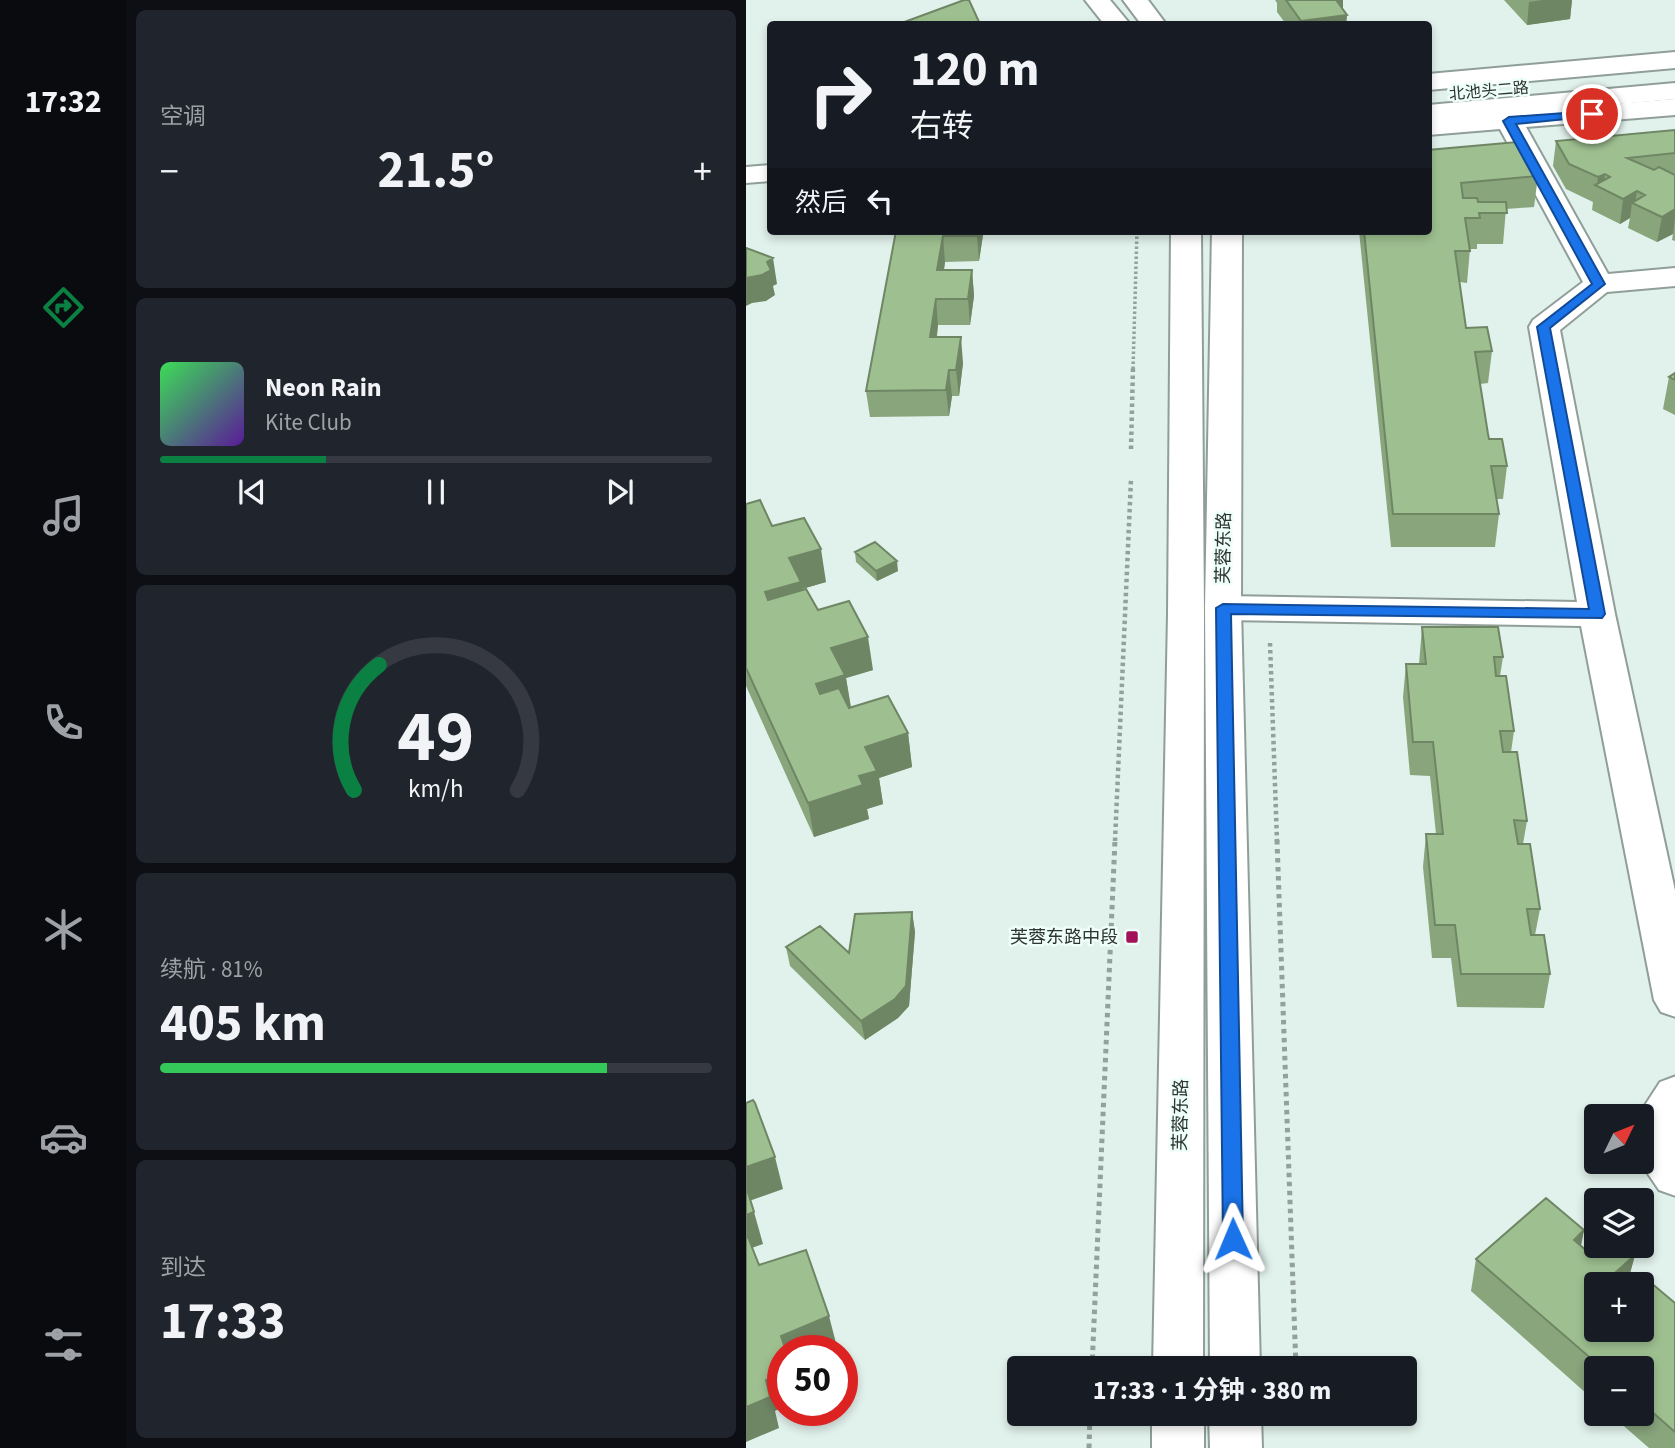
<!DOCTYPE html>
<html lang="zh">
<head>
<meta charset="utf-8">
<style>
  body { margin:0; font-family:"Source Sans 3","Noto Sans SC",sans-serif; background:#20242c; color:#f1f3f6; height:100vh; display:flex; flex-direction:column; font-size:26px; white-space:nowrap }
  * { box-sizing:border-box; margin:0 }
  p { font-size:23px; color:#9ea1a6 }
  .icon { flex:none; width:38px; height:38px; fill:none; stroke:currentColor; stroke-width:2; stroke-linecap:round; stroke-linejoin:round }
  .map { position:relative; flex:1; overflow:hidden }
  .side { display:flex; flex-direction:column; gap:10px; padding:10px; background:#0d0f14; width:620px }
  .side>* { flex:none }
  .banner { position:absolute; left:21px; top:21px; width:665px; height:214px; border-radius:7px; box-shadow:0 4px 10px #0003; background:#171b24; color:#f1f3f6; overflow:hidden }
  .needle { width:46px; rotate:47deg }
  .buttons { position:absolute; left:838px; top:1104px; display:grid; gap:14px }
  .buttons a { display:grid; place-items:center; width:70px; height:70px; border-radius:7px; background:#171b24; box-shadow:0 4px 10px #0003; font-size:35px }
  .speed { position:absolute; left:21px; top:1335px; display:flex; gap:14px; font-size:35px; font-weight:700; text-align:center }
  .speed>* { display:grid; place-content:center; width:91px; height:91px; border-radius:50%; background:#171b24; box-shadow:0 4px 10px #0003; line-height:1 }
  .speed .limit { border:10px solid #d22; background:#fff; color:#111 }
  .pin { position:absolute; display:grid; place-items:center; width:60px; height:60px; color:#fff; margin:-30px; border:4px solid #fff; border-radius:50%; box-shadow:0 2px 7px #0007 }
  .me { position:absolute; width:77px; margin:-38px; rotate:359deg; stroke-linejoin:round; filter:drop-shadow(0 0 5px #0008) }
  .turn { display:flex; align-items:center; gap:24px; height:147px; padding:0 28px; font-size:32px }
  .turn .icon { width:91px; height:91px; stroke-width:2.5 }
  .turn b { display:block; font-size:49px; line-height:60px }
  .then { display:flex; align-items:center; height:66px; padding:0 28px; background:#0003; gap:14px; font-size:26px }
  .big { font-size:52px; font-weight:700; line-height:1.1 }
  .side .card { flex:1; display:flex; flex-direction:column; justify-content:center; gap:10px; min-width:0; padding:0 24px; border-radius:10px; background:#20242c }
  .side .dial { align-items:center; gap:0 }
  .dial svg { height:182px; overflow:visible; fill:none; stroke:#363941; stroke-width:7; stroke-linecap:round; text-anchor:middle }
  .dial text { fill:#f1f3f6; stroke:none }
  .song { display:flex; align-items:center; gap:21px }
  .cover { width:84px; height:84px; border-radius:10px; background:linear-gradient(135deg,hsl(130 70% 55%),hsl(270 70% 35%)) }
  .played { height:7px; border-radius:4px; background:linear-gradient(90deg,#0b8043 30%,#363941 30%) }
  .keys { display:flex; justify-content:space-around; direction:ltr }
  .heat { display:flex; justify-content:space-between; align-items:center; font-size:38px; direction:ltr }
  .charge { height:10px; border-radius:5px; background:linear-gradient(90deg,#34c759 81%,#363941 0) }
  .trip { position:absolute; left:261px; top:1356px; width:410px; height:70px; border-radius:7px; background:#171b24; box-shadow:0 4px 10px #0003; font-weight:700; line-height:70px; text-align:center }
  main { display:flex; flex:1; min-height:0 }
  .tab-bar { display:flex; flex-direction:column; width:126px; justify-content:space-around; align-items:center; background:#090b0e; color:#9ea1a6 }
  .tab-bar .icon { width:49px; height:49px }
  .tab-bar .selected { color:#0b8043 }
  .tab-bar b { font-size:32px; color:#f1f3f6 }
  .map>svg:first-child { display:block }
</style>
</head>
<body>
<main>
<nav class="tab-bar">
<b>17:32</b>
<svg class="icon selected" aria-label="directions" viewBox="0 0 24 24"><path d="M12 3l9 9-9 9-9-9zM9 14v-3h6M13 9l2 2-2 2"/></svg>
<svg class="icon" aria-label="music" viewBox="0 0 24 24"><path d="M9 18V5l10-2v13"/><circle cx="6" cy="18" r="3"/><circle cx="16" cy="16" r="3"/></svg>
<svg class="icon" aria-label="phone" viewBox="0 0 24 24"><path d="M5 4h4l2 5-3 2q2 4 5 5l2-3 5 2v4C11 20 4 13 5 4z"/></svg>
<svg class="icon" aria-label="climate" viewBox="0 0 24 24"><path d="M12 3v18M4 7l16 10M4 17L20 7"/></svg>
<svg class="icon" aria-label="car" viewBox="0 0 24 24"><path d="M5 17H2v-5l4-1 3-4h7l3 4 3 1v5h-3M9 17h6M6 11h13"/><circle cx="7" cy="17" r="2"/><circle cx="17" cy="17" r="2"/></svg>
<svg class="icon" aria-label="filters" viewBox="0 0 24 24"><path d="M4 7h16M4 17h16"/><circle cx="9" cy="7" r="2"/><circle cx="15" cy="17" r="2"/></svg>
</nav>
<section class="side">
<div class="card"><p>空调</p>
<div class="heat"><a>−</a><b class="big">21.5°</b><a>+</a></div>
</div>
<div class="card">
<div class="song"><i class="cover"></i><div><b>Neon Rain</b><p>Kite Club</p></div></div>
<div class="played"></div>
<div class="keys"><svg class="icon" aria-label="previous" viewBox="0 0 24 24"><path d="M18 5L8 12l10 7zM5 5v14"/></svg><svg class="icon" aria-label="pause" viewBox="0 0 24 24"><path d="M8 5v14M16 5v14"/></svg><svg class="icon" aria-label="next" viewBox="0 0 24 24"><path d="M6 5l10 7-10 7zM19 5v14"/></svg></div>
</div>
<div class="card dial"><svg viewBox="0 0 100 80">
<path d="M14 69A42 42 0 1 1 86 69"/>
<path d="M14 69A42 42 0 0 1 25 14" stroke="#0b8043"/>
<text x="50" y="56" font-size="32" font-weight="700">49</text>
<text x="50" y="72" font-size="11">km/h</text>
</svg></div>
<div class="card"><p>续航 · 81%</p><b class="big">405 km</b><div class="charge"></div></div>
<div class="card"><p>到达</p><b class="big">17:33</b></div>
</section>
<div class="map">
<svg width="930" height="1448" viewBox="0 0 930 1448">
  <rect width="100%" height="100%" fill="#e1f1eb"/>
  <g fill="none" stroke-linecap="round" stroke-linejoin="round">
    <g stroke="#909e99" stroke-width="4">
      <path id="minor" d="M930 52V68L682 90V74Z
        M930 99V115L780 127 862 274 930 268V286L861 292 814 330 869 614 930 895V1017L915 1012 908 1000 835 626 477 620 464 616 459 608 464 600 477 596 831 602 783 327 787 320 837 282 754 129 682 135V119Z
        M930 1076V1196L913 1190 894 1162H896V1116H892L914 1082Z"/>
    </g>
    <g stroke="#909e99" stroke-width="4">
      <path id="major" d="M339 0H364L384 24H358Z
        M377 0H402L420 24H395Z
        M930 83V99L682 121V105Z
        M24 165V181L0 183V167Z
        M425 231H455L458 614 457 1368H407L422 614Z
        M466 231H496L495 608 514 1368H464L459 608Z
        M406 1414H458V1448H406Z
        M463 1414H515L516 1448H464Z"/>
    </g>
    <path stroke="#94a09b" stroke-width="3.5" stroke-dasharray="2.5 2.5" stroke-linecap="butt" d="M387 369 391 231"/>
    <path stroke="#94a09b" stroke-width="4.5" stroke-dasharray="3.5 3.5" stroke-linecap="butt" d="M385 449 387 367
      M524 643 531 841
      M369 841 385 479"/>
    <path stroke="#94a09b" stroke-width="5" stroke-dasharray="4.5 4.5" stroke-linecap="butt" d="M531 840 550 1368
      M346 1368 369 840
      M343 1448 344 1414"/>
    <use href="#minor" fill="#fff" fill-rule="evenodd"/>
    <use href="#major" fill="#fff" fill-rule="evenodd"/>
  </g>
  <path fill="#88a57c" d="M529 0H597V10L601 15 600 24H540L531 12V3Z
    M758 0H826L824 19 781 25Z
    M929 130V241L926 240 927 234 911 242 882 228 884 218 874 224 846 210 847 202 820 189 807 166 810 141Z
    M682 150 792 176 788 207 760 209 757 244H731V249H724L721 283 714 282 720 328 746 351 742 383 734 384 743 439 761 466 757 499H750L753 514 749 547H645L613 231H682Z
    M150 231 237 235 233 261 199 262 198 270H226L228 296 224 325H192L191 337 217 363 213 396H206L203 416 124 417 120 391Z
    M929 373V415L917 409 923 377Z
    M0 504 80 582 56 589 72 610 127 670 100 678 105 707 162 733 166 767 133 778 137 804 121 809 123 819 68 837 0 686Z
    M109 552 152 571 131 581 110 562Z
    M676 627 757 657 754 676 768 731 765 752 781 821 777 844 794 909 789 935 804 974 798 1008 711 1007 705 958H686L677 867 680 834H690L684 776 664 775 657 697 660 664H673Z
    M166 912 169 932 163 1006 152 1018 119 1040 44 966 40 947 103 953Z
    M838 1230 835 1246 842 1252 889 1255 882 1281 850 1284 929 1303V1448H903L864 1414H896V1368H850V1402L725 1291 730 1259Z"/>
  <path fill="#6f8665" d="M588 0H597V15H601L600 24H555V21Z
    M796 0H826L824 19 781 25 783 2Z
    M859 174 857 189 851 186 852 177Z
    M891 191 889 204 886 203 884 218 874 224 877 199Z
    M929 209V217L927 234 911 242 916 217Z
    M231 231H236L237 235 233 261 231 236Z
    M197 236 199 262 194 296 191 270Z
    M27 258 31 284 27 286 29 295 20 301 6 303 0 306V278Z
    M226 270 228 296 224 325 222 299Z
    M190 299 192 325 187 363 184 337Z
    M215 337 217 363 213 396 210 370Z
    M203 370 206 396 203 416 200 390Z
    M75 549 80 582 56 589 25 626 19 592 43 558Z
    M151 561 152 571 131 581 130 571Z
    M122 637 127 670 100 678 105 709 76 718 70 684 85 648Z
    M162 733 166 767 133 778 137 804 121 809 123 819 68 837 62 803 113 776 119 747Z
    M166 912 169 932 163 1006 152 1018 119 1040 115 1021Z
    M29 1157 37 1189 3 1201 0 1190V1167Z
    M8 1212 17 1244 0 1250V1215Z
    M838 1230 831 1262 828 1240Z
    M889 1255 881 1284 870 1272Z
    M83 1316 91 1347 82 1351H39L35 1336Z
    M37 1373V1407L29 1411 33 1428 0 1442V1407L20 1380Z"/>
  <path fill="#9ec090" stroke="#6f8665" stroke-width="2" d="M218 0H223L234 24H153Z
    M540 0H590L601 15 555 21Z
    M929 130V153L881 158 908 170 913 167 929 175V209L916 217 886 203 899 195 891 191 877 199 849 185 864 177 859 174 852 177 823 164 810 141Z
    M771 142 792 176 715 183 717 198H731L732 202H760L761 213H733L734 218H719L724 251H709L720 328 741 327 746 351 729 352 742 434 743 439H756L761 466H745L753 514H647L618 231H682V150Z
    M150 231H231V236H197L191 270H226L222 299H190L184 337H215L210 370H203L200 390 120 391Z
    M0 248 27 258 21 262 25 270 16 275 0 278Z
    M929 373V380L923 377Z
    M14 500 26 526 58 518 75 549 43 558 55 582 19 592 22 600 60 589 72 610 103 601 122 637 85 648 99 675 70 684 74 694 93 688 103 708 142 696 162 733 119 747 131 771 113 776 117 785 62 803 0 668V504Z
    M129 542 151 561 130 571 109 552Z
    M676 627H752L757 657H748L750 676H760L768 731H754L757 752H771L781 821 768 820 772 844H784L794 909H781L785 935H798L804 974H715L709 925H689L680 834H697L687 742H667L660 664H680Z
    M166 912 160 986 149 999 115 1021 40 947 74 926 103 953 109 914Z
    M7 1100 9 1103 29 1157 0 1167V1103Z
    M0 1186 8 1212 0 1215Z
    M800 1198 838 1230 828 1240 842 1252 850 1245V1246H877L889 1255 870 1272 886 1284H850V1330H896V1290L904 1282 929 1303V1432L896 1403V1368H856L730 1259Z
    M2 1237 13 1265 60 1250 83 1316 35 1336 40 1351H37V1373L20 1380 24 1397 0 1407V1238Z"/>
  <path fill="#1a73e8" stroke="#114b97" stroke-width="2" d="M846 111 852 114 850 116 770 124 859 284 804 328 859 614 856 618 485 614 497 1239 494 1246 487 1248 480 1246 477 1239 470 608 477 604 843 609 791 327 846 284 757 121 763 117Z"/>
  <rect fill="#a11258" stroke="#eefef8" stroke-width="2.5" x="379" y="930" width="14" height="14" rx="3.5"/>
  <g text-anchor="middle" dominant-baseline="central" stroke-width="5" stroke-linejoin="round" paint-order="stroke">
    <g font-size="16" fill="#2e3431" stroke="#eefef8">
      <text transform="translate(743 91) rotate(-5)">北池头二路</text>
    </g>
    <g font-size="18" fill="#2e3431" stroke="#eefef8">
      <text transform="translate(478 548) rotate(-89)">芙蓉东路</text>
      <text transform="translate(435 1115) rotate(-89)">芙蓉东路</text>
    </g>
    <g font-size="18" fill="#2e3431" stroke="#eefef8" text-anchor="end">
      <text x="372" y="937">芙蓉东路中段</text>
    </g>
  </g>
</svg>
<div class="buttons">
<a><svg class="needle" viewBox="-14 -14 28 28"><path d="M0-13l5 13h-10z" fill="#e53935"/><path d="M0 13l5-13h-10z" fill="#9ea1a6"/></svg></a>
<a><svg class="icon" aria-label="layers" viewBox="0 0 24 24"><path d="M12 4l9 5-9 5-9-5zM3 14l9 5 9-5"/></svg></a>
<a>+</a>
<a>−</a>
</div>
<div class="speed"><div class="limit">50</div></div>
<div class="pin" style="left:846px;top:114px;background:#d93025"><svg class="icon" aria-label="arrive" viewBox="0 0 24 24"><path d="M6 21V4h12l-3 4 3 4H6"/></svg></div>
<svg class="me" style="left:487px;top:1239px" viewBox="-20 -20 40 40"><path d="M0-17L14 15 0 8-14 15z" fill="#1a73e8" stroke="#fff" stroke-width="4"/></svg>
<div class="trip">17:33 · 1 分钟 · 380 m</div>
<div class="banner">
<div class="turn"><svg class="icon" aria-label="right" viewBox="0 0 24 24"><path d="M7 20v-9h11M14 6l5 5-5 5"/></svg><div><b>120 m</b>右转</div></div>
<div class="then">然后<svg class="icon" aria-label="left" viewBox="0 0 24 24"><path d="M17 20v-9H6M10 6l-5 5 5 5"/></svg></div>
</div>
</div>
</main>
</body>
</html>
